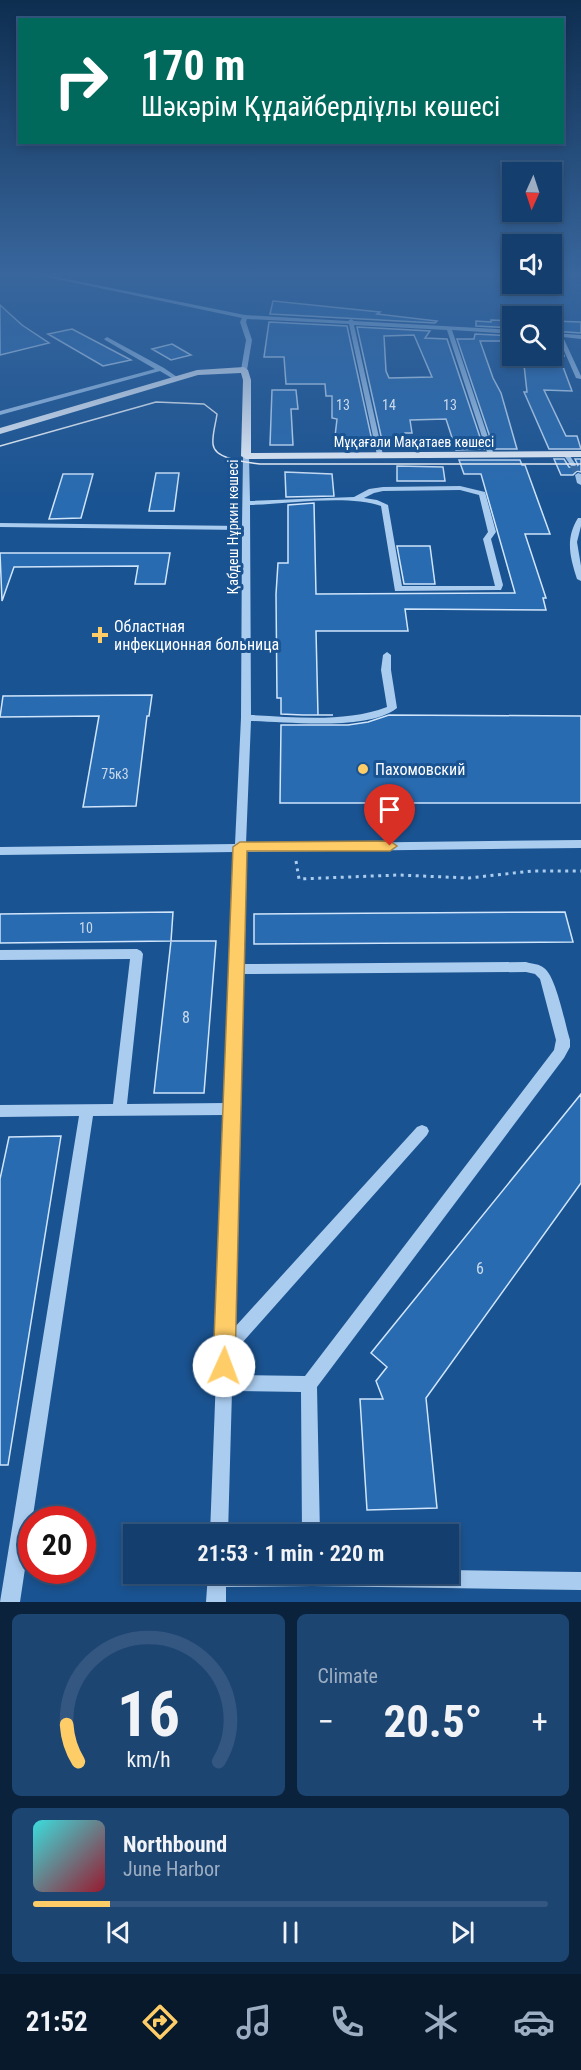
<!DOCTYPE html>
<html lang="en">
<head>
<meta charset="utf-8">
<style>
  body { margin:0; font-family:"Roboto Condensed",sans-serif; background:#1d4572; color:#f1f3f6; height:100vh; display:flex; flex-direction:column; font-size:22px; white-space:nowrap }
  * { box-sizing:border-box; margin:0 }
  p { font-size:20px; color:#9daec2 }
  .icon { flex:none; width:33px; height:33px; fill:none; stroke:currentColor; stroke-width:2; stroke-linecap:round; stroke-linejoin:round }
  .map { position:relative; height:1602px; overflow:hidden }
  .details { display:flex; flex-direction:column; gap:12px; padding:12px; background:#0b223c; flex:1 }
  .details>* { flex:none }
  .guide { position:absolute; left:18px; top:18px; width:546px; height:126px; border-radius:0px; box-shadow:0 3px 9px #0003,0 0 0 2px #335780; background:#00695c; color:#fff; overflow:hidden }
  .needle { width:39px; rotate:183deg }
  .fabs { position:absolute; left:502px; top:162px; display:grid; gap:12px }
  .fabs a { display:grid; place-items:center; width:60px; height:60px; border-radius:0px; background:#143e6d; box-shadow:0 3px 9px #0003,0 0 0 2px #335780; font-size:30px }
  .speed { position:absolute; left:18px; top:1506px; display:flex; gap:12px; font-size:30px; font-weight:700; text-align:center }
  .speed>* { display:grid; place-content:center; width:78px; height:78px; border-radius:50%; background:#143e6d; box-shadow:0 3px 9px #0003,0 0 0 2px #335780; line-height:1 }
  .speed .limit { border:9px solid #d22; background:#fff; color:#111 }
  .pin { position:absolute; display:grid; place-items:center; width:51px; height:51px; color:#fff; margin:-62px -26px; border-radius:50% 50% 50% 0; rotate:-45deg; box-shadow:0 0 6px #0007 }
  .pin .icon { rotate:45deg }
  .me { position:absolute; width:66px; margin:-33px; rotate:2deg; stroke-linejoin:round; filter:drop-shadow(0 0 4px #0008) }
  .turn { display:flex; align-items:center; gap:21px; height:126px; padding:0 24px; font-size:27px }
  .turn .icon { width:78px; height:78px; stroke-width:2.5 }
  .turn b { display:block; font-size:42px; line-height:51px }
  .big { font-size:45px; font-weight:700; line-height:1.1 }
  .details .widget { flex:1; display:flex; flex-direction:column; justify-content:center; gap:9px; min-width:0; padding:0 21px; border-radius:9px; background:#1d4572 }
  .details .dial { align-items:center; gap:0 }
  .dial svg { height:156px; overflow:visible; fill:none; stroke:#335780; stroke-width:7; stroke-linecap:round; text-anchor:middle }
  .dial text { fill:#f1f3f6; stroke:none }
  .song { display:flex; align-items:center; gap:18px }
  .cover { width:72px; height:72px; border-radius:9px; background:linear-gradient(135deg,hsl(180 70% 55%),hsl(350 70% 35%)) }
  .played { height:6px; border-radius:3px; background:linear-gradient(90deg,#ffcd68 15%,#335780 15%) }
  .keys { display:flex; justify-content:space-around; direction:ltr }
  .heat { display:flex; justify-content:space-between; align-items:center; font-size:33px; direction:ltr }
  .details .tiles { flex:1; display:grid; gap:12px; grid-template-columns:1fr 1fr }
  .widget:last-child { grid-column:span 2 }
  .trip { position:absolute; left:123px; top:1524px; width:336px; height:60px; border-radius:0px; background:#143e6d; box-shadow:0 3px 9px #0003,0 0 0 2px #335780; font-weight:700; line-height:60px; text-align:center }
  .tabs { display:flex; height:96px; justify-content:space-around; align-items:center; background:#08192c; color:#9daec2 }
  .tabs .icon { width:42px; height:42px }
  .tabs .current { color:#ffcd68 }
  .tabs b { font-size:27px; color:#f1f3f6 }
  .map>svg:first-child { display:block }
</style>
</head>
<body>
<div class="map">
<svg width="581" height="1602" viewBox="0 0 581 1602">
  <rect width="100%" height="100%" fill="#1a5391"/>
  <path fill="#296bb0" stroke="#d0e5fb" stroke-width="1.5" fill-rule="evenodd" d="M273 301 380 312 377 314 437 321 435 323 270 314Z
    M0 305 22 325 49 343 0 355Z
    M491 320 513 321V328L476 326V321L491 322Z
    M552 321 581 322V333L552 331Z
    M269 322 347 326 373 445H334L337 419 332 418V396H326L325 384H286L284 357H264Z
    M357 327 430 331 425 338 447 339 484 449 456 450 446 419 410 420 412 433H405V445H383ZM414 335 432 377 389 378 386 371 384 336Z
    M72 329 131 360 103 366 48 334Z
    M475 334 513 336V341H480L493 378 501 393 517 449H494L457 339H474Z
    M552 339H557L564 356H559L572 391 544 390 566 436H577L581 449H549L524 392H527L523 356H552Z
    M172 344 191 355 171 360 152 349Z
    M272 390H296L298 409H291L293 445H270Z
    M554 459H564L569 467 575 468 578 465 575 459H581V472L577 471 573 475H561Z
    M459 460H520L522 465H525L550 534H525L546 598H543L546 610 405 609 408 631H316L318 715H333H303L281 714V698H277L276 594 278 563H288V505L314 503 316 594 515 593 481 474H464Z
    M397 466 443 467 445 481H397Z
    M285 472 332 474 334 496 286 497Z
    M156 473H179L174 511H149Z
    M63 474H93L81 518 49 519Z
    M397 546H430L435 584H404Z
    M0 553H170L165 584H135L138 566 14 567 2 601Z
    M152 695 149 716H147L136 806 83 807 99 716 0 717 3 696Z
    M389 715 581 716V803H280L281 725H348L368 722Z
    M173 912 171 941 0 943V914Z
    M565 912 573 942 254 944V914Z
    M171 941H216L204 1093H154Z
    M581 1094V1183L426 1398 437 1508 367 1510 360 1399H383L376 1381 387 1367 371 1353Z
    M61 1136 8 1465H0V1179L9 1137Z"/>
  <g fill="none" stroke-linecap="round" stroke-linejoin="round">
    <path stroke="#3c6da2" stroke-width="7" stroke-dasharray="7 4" stroke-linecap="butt" d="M573 465 578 475"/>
    <path stroke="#aaccef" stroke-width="3" stroke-dasharray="3 4.5" stroke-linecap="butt" d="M296 861 299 879 398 875 469 878 532 871H581"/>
    <path fill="#aaccef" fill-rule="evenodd" d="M33 274H42L245 315 348 321 351 319 354 321 513 330V334L452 330 494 455 491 457 488 455 447 330 354 325 383 455 380 457 377 455 349 324 247 319 246 322 252 340 247 370 244 372 241 370 246 340 240 322 242 318Z
      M552 333 581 335V339L563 337 581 376V379L576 378 558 337H552Z
      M107 337 164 368 180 379 175 380 160 371 0 415V411L155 369 105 340 104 339Z
      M564 453H568L576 465 575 466H571L563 454Z
      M246 454 249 456 250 501 354 497 369 489 383 487 460 486 485 492 496 532 491 539 503 585 501 590H498L395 591 381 506C348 494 286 504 250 505L251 715C296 717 344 723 387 707L381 670 383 655 387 652 391 655V670L397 708C369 731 287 722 251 721L246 844 581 840V848L246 852 241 964 526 962C532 964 540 964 544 968 556 976 565 1024 570 1040V1047L564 1058 317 1387 320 1534H302L301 1392 232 1391 228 1534H210L226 1115 93 1116 20 1602H0L79 1116 0 1117V1105L113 1104 130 959 0 960V950L137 949 141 951 143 954 127 1104 226 1103 229 969 235 852 0 855V847L235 844 241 718 242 530 0 527V523L242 526 243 456ZM460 490 479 495 488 532 483 539 495 586H402L388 505 377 500 364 498 374 493 383 491ZM526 972 535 974 540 979 556 1040 554 1050 305 1376 233 1375V1353L427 1135 429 1131 427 1127 422 1125 417 1127 234 1328 240 1109 241 974Z
      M578 473 581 474V485L577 483 575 475Z
      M578 518H581V526L577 542 581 566V581L577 579C570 557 565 539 578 518Z
      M448 1570 581 1572V1590L312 1586 226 1587V1602H206L208 1574H448Z"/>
    <path fill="#f2f7ff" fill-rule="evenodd" d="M244 367 248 370 251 380V453L581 451V457L246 459 241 456 243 380 241 373 198 375 0 434V428L197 370Z"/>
    <path stroke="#fff" stroke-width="1.5" d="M0 446 156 402 204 404 217 414C216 423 212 434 213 444 214 460 248 462 260 464H581"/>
  </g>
  <linearGradient id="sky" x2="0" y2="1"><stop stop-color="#0e2e50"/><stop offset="0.55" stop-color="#38669d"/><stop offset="1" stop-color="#38669d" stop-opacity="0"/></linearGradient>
  <rect width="581" height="498" fill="url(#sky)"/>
  <path fill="#ffcd68" stroke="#a68544" stroke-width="1.5" d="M390 841 397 846 390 851H247L235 1366 232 1374 224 1377 216 1374 213 1366 233 847 240 842Z"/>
  <g fill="#ffcd68" stroke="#1a5391" stroke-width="2">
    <path d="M97 626h6v6h6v6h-6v6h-6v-6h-6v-6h6z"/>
    <circle cx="363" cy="769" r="6"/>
  </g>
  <g text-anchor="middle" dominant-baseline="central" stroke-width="6" stroke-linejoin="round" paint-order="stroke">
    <g font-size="14" fill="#cadaeb">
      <text x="343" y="405">13</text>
      <text x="389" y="405">14</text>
      <text x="450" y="405">13</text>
      <text x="115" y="774">75к3</text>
      <text x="86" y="928">10</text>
    </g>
    <g font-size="14" fill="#fff" stroke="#1a5391">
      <text x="414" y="442">Мұқағали Мақатаев көшесі</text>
      <text transform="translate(233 527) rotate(-90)">Қабдеш Нұркин көшесі</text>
    </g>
    <g font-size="16" fill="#fff" stroke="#1a5391" text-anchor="start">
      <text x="114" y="626">Областная<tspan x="114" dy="18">инфекционная больница</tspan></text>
      <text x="375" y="769">Пахомовский</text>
    </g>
    <g font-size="16" fill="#cadaeb">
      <text x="186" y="1017">8</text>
      <text x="480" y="1268">6</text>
    </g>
  </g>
</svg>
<div class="fabs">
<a><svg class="needle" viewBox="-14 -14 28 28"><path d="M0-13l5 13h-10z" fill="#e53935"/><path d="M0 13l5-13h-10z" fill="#9daec2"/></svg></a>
<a><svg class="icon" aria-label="sound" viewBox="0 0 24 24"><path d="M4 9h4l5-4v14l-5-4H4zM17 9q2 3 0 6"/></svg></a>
<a><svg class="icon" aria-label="search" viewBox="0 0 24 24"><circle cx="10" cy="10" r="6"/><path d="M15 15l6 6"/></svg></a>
</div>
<div class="speed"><div class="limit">20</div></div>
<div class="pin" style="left:390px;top:846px;background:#d93025"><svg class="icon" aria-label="arrive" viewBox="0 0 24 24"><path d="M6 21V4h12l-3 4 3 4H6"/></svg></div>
<svg class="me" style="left:224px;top:1366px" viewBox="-20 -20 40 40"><circle r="19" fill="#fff"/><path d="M0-13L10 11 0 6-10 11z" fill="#ffcd68"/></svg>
<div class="trip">21:53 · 1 min · 220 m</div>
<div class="guide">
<div class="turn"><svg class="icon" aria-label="right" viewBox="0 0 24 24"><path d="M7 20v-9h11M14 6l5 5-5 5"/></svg><div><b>170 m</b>Шәкәрім Құдайбердіұлы көшесі</div></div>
</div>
</div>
<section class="details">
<div class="tiles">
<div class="widget dial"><svg viewBox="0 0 100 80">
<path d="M14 69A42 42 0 1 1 86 69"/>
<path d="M14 69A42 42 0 0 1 8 50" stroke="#ffcd68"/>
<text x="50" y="56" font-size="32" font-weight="700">16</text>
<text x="50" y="72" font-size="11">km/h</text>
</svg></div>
<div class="widget"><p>Climate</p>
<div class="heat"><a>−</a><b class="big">20.5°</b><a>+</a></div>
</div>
<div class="widget">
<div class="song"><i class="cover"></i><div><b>Northbound</b><p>June Harbor</p></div></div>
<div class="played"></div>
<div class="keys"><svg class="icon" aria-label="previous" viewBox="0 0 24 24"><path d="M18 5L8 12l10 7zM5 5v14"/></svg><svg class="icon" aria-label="pause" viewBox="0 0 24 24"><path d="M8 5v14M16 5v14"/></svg><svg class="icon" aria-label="next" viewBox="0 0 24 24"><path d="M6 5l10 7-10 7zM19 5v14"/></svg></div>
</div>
</div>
</section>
<nav class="tabs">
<b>21:52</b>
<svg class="icon current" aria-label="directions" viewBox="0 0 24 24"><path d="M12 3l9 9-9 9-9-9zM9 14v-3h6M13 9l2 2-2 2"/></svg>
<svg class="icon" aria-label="music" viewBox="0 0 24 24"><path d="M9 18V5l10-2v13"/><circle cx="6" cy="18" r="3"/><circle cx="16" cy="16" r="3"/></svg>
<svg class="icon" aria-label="phone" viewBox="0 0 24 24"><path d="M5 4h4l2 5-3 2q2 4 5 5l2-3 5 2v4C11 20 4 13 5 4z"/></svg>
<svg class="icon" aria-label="climate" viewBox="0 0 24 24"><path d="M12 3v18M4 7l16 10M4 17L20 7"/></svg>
<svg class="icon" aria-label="car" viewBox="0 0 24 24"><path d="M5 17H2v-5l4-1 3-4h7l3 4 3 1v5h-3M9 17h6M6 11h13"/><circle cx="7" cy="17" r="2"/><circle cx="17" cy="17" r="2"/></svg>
</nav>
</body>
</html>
